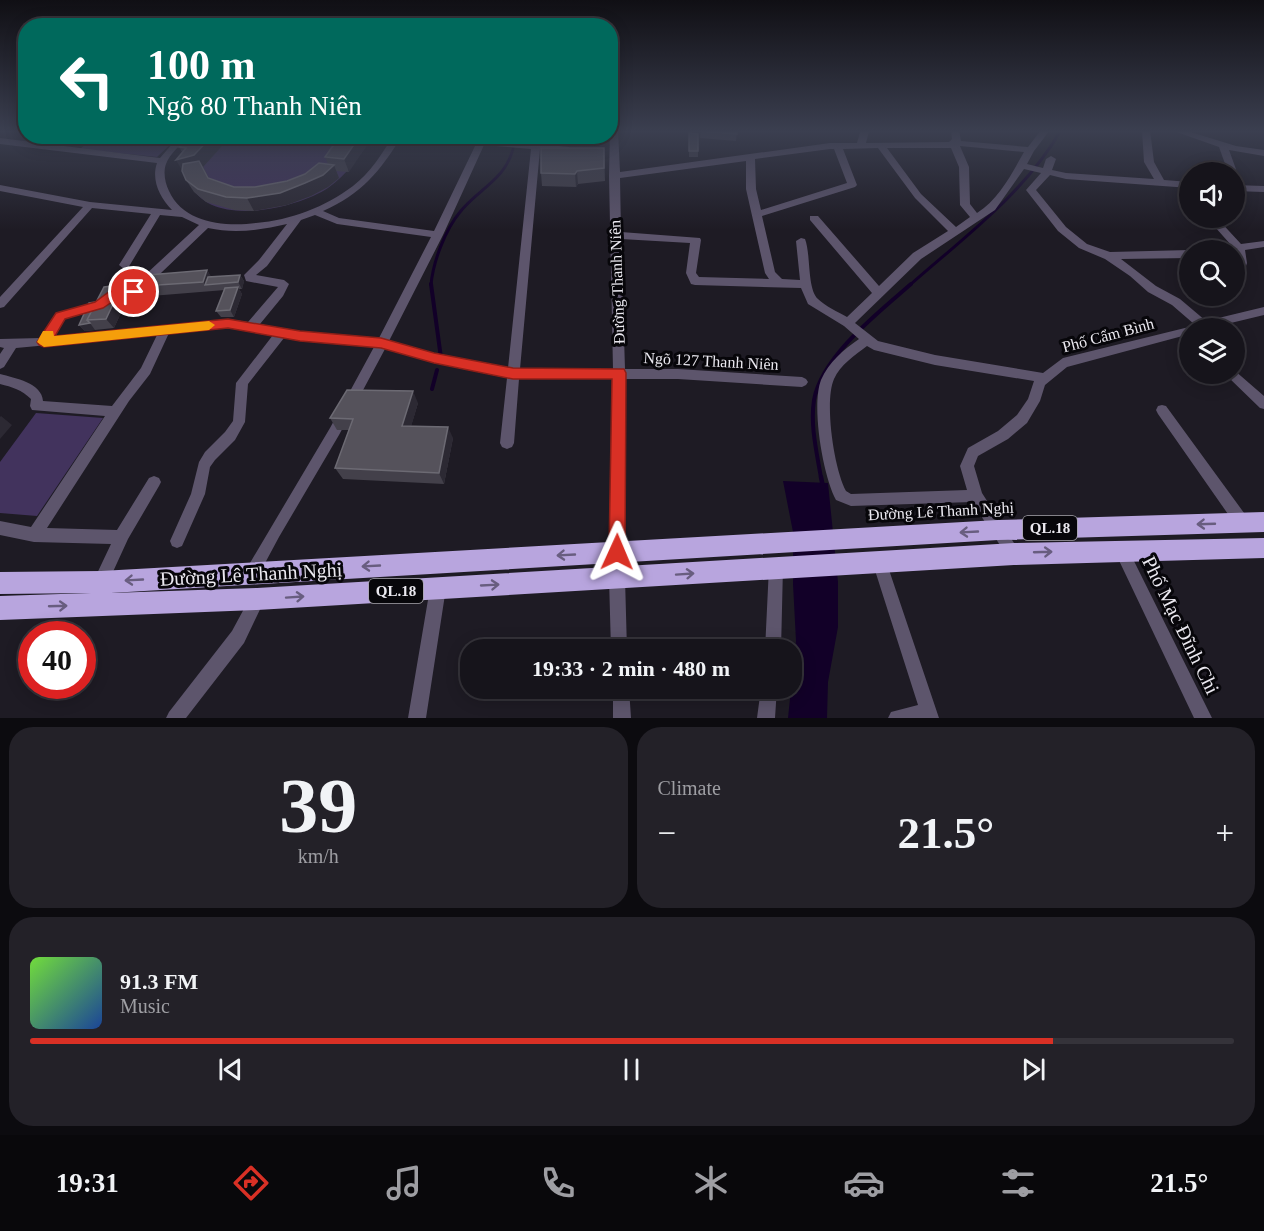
<!DOCTYPE html>
<html lang="en">
<head>
<meta charset="utf-8">
<style>
  body { margin:0; font-family:Georgia,serif; background:#232128; color:#f1f3f6; height:100vh; display:flex; flex-direction:column; font-size:22px; white-space:nowrap }
  * { box-sizing:border-box; margin:0 }
  p { font-size:20px; color:#9e9ea3 }
  .icon { flex:none; width:33px; height:33px; fill:none; stroke:currentColor; stroke-width:2; stroke-linecap:round; stroke-linejoin:round }
  .map { position:relative; height:718px; overflow:hidden }
  .drawer { display:flex; flex-direction:column; gap:9px; padding:9px; background:#0c0b0f; flex:1 }
  .drawer>* { flex:none }
  .top-card { position:absolute; left:18px; top:18px; width:600px; height:126px; border-radius:24px; box-shadow:0 3px 15px #0003,0 0 0 2px #35333a; background:#00695c; color:#fff; overflow:hidden }
  .tools { position:absolute; left:1179px; top:162px; display:grid; gap:12px }
  .tools a { display:grid; place-items:center; width:66px; height:66px; border-radius:50%; background:#16141b; box-shadow:0 3px 15px #0003,0 0 0 2px #35333a; font-size:30px }
  .speed { position:absolute; left:18px; top:621px; display:flex; gap:12px; font-size:30px; font-weight:700; text-align:center }
  .speed>* { display:grid; place-content:center; width:78px; height:78px; border-radius:50%; background:#16141b; box-shadow:0 3px 15px #0003,0 0 0 2px #35333a; line-height:1 }
  .speed .limit { border:9px solid #d22; background:#fff; color:#111 }
  .pin { position:absolute; display:grid; place-items:center; width:51px; height:51px; color:#fff; margin:-26px; border:3px solid #fff; border-radius:50%; box-shadow:0 2px 6px #0007 }
  .me { position:absolute; width:66px; margin:-33px; rotate:1deg; stroke-linejoin:round; filter:drop-shadow(0 0 4px #0008) }
  .turn { display:flex; align-items:center; gap:21px; height:126px; padding:0 30px; font-size:27px }
  .turn .icon { width:78px; height:78px; stroke-width:2.5 }
  .turn b { display:block; font-size:42px; line-height:51px }
  .big { font-size:45px; font-weight:600; line-height:1.1 }
  .drawer .tile { flex:1; display:flex; flex-direction:column; justify-content:center; gap:9px; min-width:0; padding:0 21px; border-radius:24px; background:#232128 }
  .drawer .dial { align-items:center; gap:0 }
  .dial b { font-size:78px; line-height:1 }
  .song { display:flex; align-items:center; gap:18px }
  .cover { width:72px; height:72px; border-radius:9px; background:linear-gradient(135deg,hsl(100 70% 55%),hsl(220 70% 35%)) }
  .played { height:6px; border-radius:3px; background:linear-gradient(90deg,#d93025 85%,#35333a 85%) }
  .keys { display:flex; justify-content:space-around; direction:ltr }
  .heat { display:flex; justify-content:space-between; align-items:center; font-size:33px; direction:ltr }
  .drawer .tiles { flex:1; display:grid; gap:9px; grid-template-columns:1fr 1fr }
  .tile:last-child { grid-column:span 2 }
  .trip { position:absolute; left:460px; top:639px; width:342px; height:60px; border-radius:24px; background:#16141b; box-shadow:0 3px 15px #0003,0 0 0 2px #35333a; font-weight:600; line-height:60px; text-align:center }
  .menu { display:flex; height:96px; justify-content:space-around; align-items:center; background:#09080b; color:#9e9ea3 }
  .menu .icon { width:42px; height:42px }
  .menu .current { color:#d93025 }
  .menu b { font-size:27px; color:#f1f3f6 }
  .map>svg:first-child { display:block }
</style>
</head>
<body>
<div class="map">
<svg width="1264" height="718" viewBox="0 0 1264 718">
  <rect width="100%" height="100%" fill="#1e1b24"/>
  <path fill="#42335d" d="M94 137H178L157 157 80 149Z
    M209 137H373C359 156 348 174 328 188 296 209 209 229 190 183Z
    M36 413 103 418 37 516 0 513V462Z"/>
  <path fill="#120028" d="M783 481 828 483 838 582V627L828 682 827 718H788L796 641 793 584V532Z"/>
  <g fill="none" stroke-linecap="round" stroke-linejoin="round">
    <path stroke="#120028" stroke-width="3" d="M514 136V142
      M431 285C433 262 445 230 460 212 478 189 505 180 513 149
      M910 285C963 238 1025 193 1061 130"/>
    <path stroke="#120028" stroke-width="4" d="M431 284 441 358
      M432 389 437 370
      M821 478C817 453 810 426 814 400 822 356 879 312 911 284"/>
    <path stroke="#120028" stroke-width="4.5" d="M821 477 823 487"/>
    <path fill="#5d556c" fill-rule="evenodd" d="M610 130H618L620 172 830 143H857L860 132 858 130 869 131 866 143 949 142 952 139 951 130H959L961 141 1028 147 1041 130H1050L1034 151 1027 164 1043 168 1046 159 1051 156 1056 159 1052 170 1066 173 1154 179 1144 162 1142 130H1150L1154 162 1164 180 1190 182V188L1066 179 1050 175 1036 190 1066 227 1087 244 1110 252 1190 250V258L1121 259 1156 286 1180 299 1206 321 1264 307V315L1210 328H1190V334L1067 367 1045 385 1040 401 1027 423 1008 439 978 456 974 466 982 493 1021 554 1019 559 1014 561 1009 559 972 502 851 506 836 500C823 476 811 406 821 380 829 362 843 350 859 339L844 326 808 304 801 288 695 285 691 284 686 273 690 243 621 239 625 369H678L802 377 806 379 808 382 806 385 802 387 678 379H625V578L627 650H611L609 578 613 379H519L514 443 512 447 507 449 502 447 500 443 507 378 434 363 385 349 339 435 279 537 257 578 252 580 247 578 244 573 247 568 330 428 374 347 284 338 248 384 245 422 235 440 215 460 210 467 205 494 182 546 177 548 172 546 170 541 191 494 199 462 205 452 225 432 233 421 236 383 273 335 228 327 169 333 150 374 129 401 47 528 117 530 149 478 154 476 159 478 161 482 159 486 128 539 106 587 101 589 96 587 93 582 111 544 34 542 0 535V521L31 527 105 416 32 410 30 406 31 399C22 390 12 387 0 384V374C15 378 42 383 43 401L112 406 141 368 157 335 16 348 4 367 0 369V354L4 348 0 347V339L41 338 57 313 95 302 111 291 131 288 199 225 182 217 160 215 128 268 124 269 119 265 151 214 92 208 4 307 0 308V297L83 207 0 191V185L90 202 172 210C160 198 151 180 157 163L0 144V138L160 158 179 136H189C181 145 170 153 166 164 163 172 165 183 169 191 183 223 225 227 256 223 291 220 325 207 353 186 370 173 382 154 393 136H402C380 171 362 194 323 211L339 218 434 231 476 144 418 139 414 136H454L569 147V151L566 152 540 149 520 369H613L609 176ZM484 145 531 149 508 368 434 353 389 341 443 235ZM960 146 1024 152C1011 175 999 199 977 213L970 204 969 167ZM878 148 915 198 948 231 913 253 879 286 818 216H810V220L872 293 847 317C838 312 825 306 818 299 807 289 811 254 805 239L801 238 796 241 800 280 782 279 775 272 762 216 855 187 857 185 843 149ZM887 148H951L959 167 960 205 970 217 956 227 921 194ZM830 149H834L847 183 761 210 756 189 755 159ZM746 161V189L765 273 769 279 699 277 696 273 701 240 700 238 621 232 620 178ZM1024 169 1041 173 1026 190 1058 231 1079 248 1105 259 1130 276 1148 292 1172 305 1194 324 1193 326 1063 358 1043 373 935 355 878 341 855 323 921 259 995 210ZM315 215 337 224 431 237 379 338 300 332 260 324 283 296 289 284 284 280 256 275 267 266 301 220ZM287 224 259 260 244 275 246 281 278 287 248 322 228 319 54 337 65 319 103 308 118 298 138 295 208 228C235 234 261 230 287 224ZM867 346 874 350 935 365 1034 381 1028 399 1017 415 998 431 968 448 960 466 967 490 851 494 846 491C834 469 824 402 834 379 840 365 855 355 867 346Z
      M1171 130H1184L1236 146 1264 150V156L1229 150 1237 172 1234 174V172H1228L1219 147Z
      M1234 185 1264 186V192L1234 191Z
      M1207 218H1217L1241 244 1264 241V247L1245 250 1247 263 1246 266H1238L1234 250H1218L1219 247 1231 245Z
      M1234 370 1264 396V409L1260 408 1228 377 1226 374H1234Z
      M1162 405 1166 406 1247 517 1249 522 1247 527 1242 529 1237 527 1158 414 1156 410 1158 406Z
      M1121 543 1126 545 1212 718H1194L1114 550 1116 545Z
      M879 554 884 556 886 561 939 718H888L891 712 918 705 872 561 874 556Z
      M776 560 781 562 783 567 781 650H765L769 567 771 562Z
      M438 580 443 583 446 588 426 718H408L430 588 433 583Z
      M257 591 262 594 265 599 244 643 186 718H166L169 712 232 631 252 594Z
      M613 688H629L631 718H613Z
      M761 688H777L775 718H757Z"/>
    <path fill="#b8a5de" fill-rule="evenodd" d="M1264 512V532L998 540 111 593 257 588 1014 543 1264 538V558L1014 565 257 610 0 620V596L91 593 0 594V572L101 571 998 520Z"/>
  </g>
  <path fill="#43404a" d="M701 130H737L736 141 700 138Z
    M689 133 698 151V157H689Z
    M189 136H231L203 167 209 178 234 187H255L287 181 328 164 325 157 340 136 349 172 336 171 339 178 328 187 311 196 287 205 254 211 234 210 206 202 194 192 186 180 182 152 179 147Z
    M604 148 605 181 578 184 576 187 542 186 541 173Z
    M207 270 211 277 240 275 244 281 242 289H239L242 294 234 317H221L216 311 225 290 151 296 143 286Z
    M129 295 114 328 85 331 79 325 96 302Z
    M418 403 411 426 453 438 444 484 343 479 335 468 349 430H337L330 418Z"/>
  <path fill="#2c2933" d="M212 136H231L203 167 215 191 183 172 176 160Z
    M360 136H373L349 172 344 159Z
    M334 165 339 178 328 187 311 196 287 205 254 211 247 198Z
    M577 171 578 184 576 187 575 174Z
    M207 270 213 280 205 285 203 282Z
    M240 275 244 281 242 289 238 282Z
    M122 285 129 295 114 328 106 319Z
    M238 287 242 294 234 317 230 310Z
    M90 323 95 330 85 331 79 325Z
    M413 391 418 403 408 437 402 426Z
    M1 416 12 425 0 439V417Z
    M448 427 453 438 444 484 439 473Z"/>
  <path fill="#55525b" stroke="#6c6a73" stroke-width="1.5" d="M701 130H737V134L701 131Z
    M689 133 698 134V151H689Z
    M189 136H212L194 155 176 160 186 148 179 147Z
    M340 136H360L344 159 325 157Z
    M541 148H604V168L577 171 575 174 541 173Z
    M199 161 208 178 234 187H255L287 181 305 174 319 163 334 165 323 175 305 183 280 193 247 198 226 197 198 189 186 180 182 171 183 164Z
    M207 270 203 282 143 286 148 275Z
    M240 275 238 282 205 285 208 277Z
    M122 285 106 319 87 320 104 287Z
    M238 287 230 310 216 311 225 288Z
    M96 302 87 320 90 323 79 325 89 303Z
    M347 390 413 391 402 426 448 427 439 473 335 468 353 419 330 418Z"/>
  <defs><path id="oneway-shaft" d="M-6 0H5M1.5-3L5.5 0L1.5 3" fill="none" stroke-width="1.6" stroke-linecap="round" stroke-linejoin="round" transform="scale(1.5)"/></defs>
  <g stroke="#685d7f">
    <use href="#oneway-shaft" transform="translate(1206 524) rotate(178)"/>
    <use href="#oneway-shaft" transform="translate(969 532) rotate(177)"/>
    <use href="#oneway-shaft" transform="translate(1043 552) rotate(-2)"/>
    <use href="#oneway-shaft" transform="translate(566 555) rotate(177)"/>
    <use href="#oneway-shaft" transform="translate(371 566) rotate(177)"/>
    <use href="#oneway-shaft" transform="translate(685 574) rotate(-4)"/>
    <use href="#oneway-shaft" transform="translate(134 580) rotate(177)"/>
    <use href="#oneway-shaft" transform="translate(490 585) rotate(-3)"/>
    <use href="#oneway-shaft" transform="translate(295 597) rotate(-4)"/>
    <use href="#oneway-shaft" transform="translate(58 606) rotate(-2)"/>
  </g>
  <linearGradient id="sky" x2="0" y2="1"><stop stop-color="#100f14"/><stop offset="0.57" stop-color="#3b3f50"/><stop offset="1" stop-color="#3b3f50" stop-opacity="0"/></linearGradient>
  <rect width="1264" height="230" fill="url(#sky)"/>
  <path fill="#d93025" stroke="#8d1f18" stroke-width="1.5" d="M134 287 140 292 138 295 118 298 103 308 65 319 55 336 228 319 300 331 381 338 434 353 513 368 624 369 626 373 625 552 623 557 617 560 611 557 609 552 612 379H513L434 363 381 348 300 341 228 328 44 347 39 345 37 342 56 313 95 302 110 291Z"/>
  <path fill="#f59e0b" d="M209 321 215 325 209 330 44 347 37 342 43 331H53L54 336Z"/>
  <g text-anchor="middle" dominant-baseline="central" stroke-width="6" stroke-linejoin="round" paint-order="stroke">
    <g fill="#07060a" stroke="#a7a5ab" stroke-width="1.5">
      <rect x="1023" y="516" width="54" height="24" rx="4.5"/>
      <rect x="369" y="579" width="54" height="24" rx="4.5"/>
    </g>
    <g font-size="15" font-weight="bold" fill="#ebe9f0">
      <text x="1050" y="528">QL.18</text>
      <text x="396" y="591">QL.18</text>
    </g>
    <g font-size="16" fill="#ebe9f0" stroke="#07060a">
      <text transform="translate(617 282) rotate(-92)">Đường Thanh Niên</text>
      <text transform="translate(1108 335) rotate(-15)">Phố Cẩm Bình</text>
      <text transform="translate(711 361) rotate(3)">Ngõ 127 Thanh Niên</text>
      <text transform="translate(941 511) rotate(-3)">Đường Lê Thanh Nghị</text>
    </g>
    <g font-size="20" fill="#ebe9f0" stroke="#07060a">
      <text transform="translate(251 574) rotate(-3)">Đường Lê Thanh Nghị</text>
      <text transform="translate(1181 625) rotate(64)">Phố Mạc Đĩnh Chi</text>
    </g>
  </g>
</svg>
<div class="tools">
<a><svg class="icon" aria-label="sound" viewBox="0 0 24 24"><path d="M4 9h4l5-4v14l-5-4H4zM17 9q2 3 0 6"/></svg></a>
<a><svg class="icon" aria-label="search" viewBox="0 0 24 24"><circle cx="10" cy="10" r="6"/><path d="M15 15l6 6"/></svg></a>
<a><svg class="icon" aria-label="layers" viewBox="0 0 24 24"><path d="M12 4l9 5-9 5-9-5zM3 14l9 5 9-5"/></svg></a>
</div>
<div class="speed"><div class="limit">40</div></div>
<div class="pin" style="left:134px;top:292px;background:#d93025"><svg class="icon" aria-label="arrive" viewBox="0 0 24 24"><path d="M6 21V4h12l-3 4 3 4H6"/></svg></div>
<svg class="me" style="left:617px;top:552px" viewBox="-20 -20 40 40"><path d="M0-17L14 15 0 8-14 15z" fill="#d93025" stroke="#fff" stroke-width="4"/></svg>
<div class="trip">19:33 · 2 min · 480 m</div>
<div class="top-card">
<div class="turn"><svg class="icon" aria-label="left" viewBox="0 0 24 24"><path d="M17 20v-9H6M10 6l-5 5 5 5"/></svg><div><b>100 m</b>Ngõ 80 Thanh Niên</div></div>
</div>
</div>
<section class="drawer">
<div class="tiles">
<div class="tile dial"><b>39</b><p>km/h</p></div>
<div class="tile"><p>Climate</p>
<div class="heat"><a>−</a><b class="big">21.5°</b><a>+</a></div>
</div>
<div class="tile">
<div class="song"><i class="cover"></i><div><b>91.3 FM</b><p>Music</p></div></div>
<div class="played"></div>
<div class="keys"><svg class="icon" aria-label="previous" viewBox="0 0 24 24"><path d="M18 5L8 12l10 7zM5 5v14"/></svg><svg class="icon" aria-label="pause" viewBox="0 0 24 24"><path d="M8 5v14M16 5v14"/></svg><svg class="icon" aria-label="next" viewBox="0 0 24 24"><path d="M6 5l10 7-10 7zM19 5v14"/></svg></div>
</div>
</div>
</section>
<nav class="menu">
<b>19:31</b>
<svg class="icon current" aria-label="directions" viewBox="0 0 24 24"><path d="M12 3l9 9-9 9-9-9zM9 14v-3h6M13 9l2 2-2 2"/></svg>
<svg class="icon" aria-label="music" viewBox="0 0 24 24"><path d="M9 18V5l10-2v13"/><circle cx="6" cy="18" r="3"/><circle cx="16" cy="16" r="3"/></svg>
<svg class="icon" aria-label="phone" viewBox="0 0 24 24"><path d="M5 4h4l2 5-3 2q2 4 5 5l2-3 5 2v4C11 20 4 13 5 4z"/></svg>
<svg class="icon" aria-label="climate" viewBox="0 0 24 24"><path d="M12 3v18M4 7l16 10M4 17L20 7"/></svg>
<svg class="icon" aria-label="car" viewBox="0 0 24 24"><path d="M5 17H2v-5l4-1 3-4h7l3 4 3 1v5h-3M9 17h6M6 11h13"/><circle cx="7" cy="17" r="2"/><circle cx="17" cy="17" r="2"/></svg>
<svg class="icon" aria-label="filters" viewBox="0 0 24 24"><path d="M4 7h16M4 17h16"/><circle cx="9" cy="7" r="2"/><circle cx="15" cy="17" r="2"/></svg>
<b>21.5°</b>
</nav>
</body>
</html>
